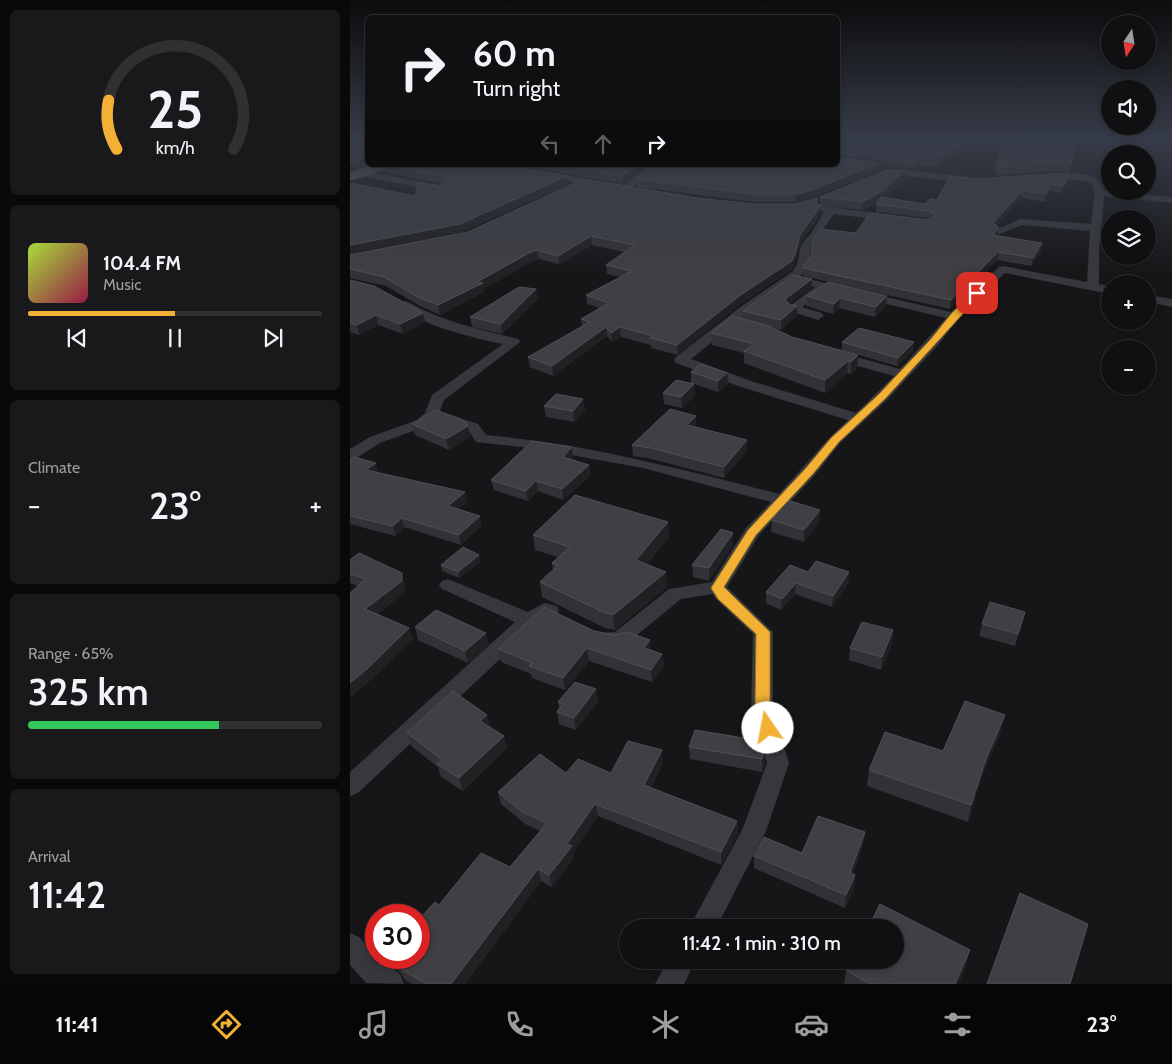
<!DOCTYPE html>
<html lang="en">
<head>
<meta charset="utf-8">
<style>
  body { margin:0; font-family:Cabin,sans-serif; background:#19191b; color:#f1f3f6; height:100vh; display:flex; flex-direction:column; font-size:19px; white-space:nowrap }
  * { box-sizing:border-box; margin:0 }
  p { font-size:16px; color:#9c9d9f }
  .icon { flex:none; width:28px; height:28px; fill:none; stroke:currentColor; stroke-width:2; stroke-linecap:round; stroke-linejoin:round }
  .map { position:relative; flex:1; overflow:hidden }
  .drawer { display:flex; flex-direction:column; gap:10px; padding:10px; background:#09090a; width:350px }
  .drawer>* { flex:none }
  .hud { position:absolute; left:15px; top:15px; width:475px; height:152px; border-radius:8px; box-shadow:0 2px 8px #0003,0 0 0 1px #303032; background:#101012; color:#f1f3f6; overflow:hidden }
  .needle { width:32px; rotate:192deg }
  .fabs { position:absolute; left:751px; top:15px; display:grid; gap:10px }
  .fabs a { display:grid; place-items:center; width:55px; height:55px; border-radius:50%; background:#101012; box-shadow:0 2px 8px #0003,0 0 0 1px #303032; font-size:25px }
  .speed { position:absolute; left:15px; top:904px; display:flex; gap:10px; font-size:25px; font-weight:700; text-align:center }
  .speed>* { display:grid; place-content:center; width:65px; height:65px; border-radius:50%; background:#101012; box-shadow:0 2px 8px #0003,0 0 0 1px #303032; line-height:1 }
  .speed .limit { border:8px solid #d22; background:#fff; color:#111 }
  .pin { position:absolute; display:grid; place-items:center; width:42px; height:42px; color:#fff; margin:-21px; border-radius:10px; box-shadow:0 2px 8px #0006 }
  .me { position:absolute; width:55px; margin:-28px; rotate:348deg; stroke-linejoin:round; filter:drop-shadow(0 0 4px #0008) }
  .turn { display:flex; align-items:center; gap:18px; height:105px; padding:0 25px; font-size:22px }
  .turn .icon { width:65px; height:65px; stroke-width:2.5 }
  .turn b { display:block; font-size:35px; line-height:42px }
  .lanes { display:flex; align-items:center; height:48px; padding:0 25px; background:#0003; justify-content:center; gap:25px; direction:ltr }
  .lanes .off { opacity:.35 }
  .big { font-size:38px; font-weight:600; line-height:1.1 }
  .drawer .card { flex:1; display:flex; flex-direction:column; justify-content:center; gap:8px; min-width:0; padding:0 18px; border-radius:8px; background:#19191b }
  .drawer .dial { align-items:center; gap:0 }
  .dial svg { height:130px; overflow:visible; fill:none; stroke:#303032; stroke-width:7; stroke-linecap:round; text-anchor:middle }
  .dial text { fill:#f1f3f6; stroke:none }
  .song { display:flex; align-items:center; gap:15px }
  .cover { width:60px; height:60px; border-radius:8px; background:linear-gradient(135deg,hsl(80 70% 55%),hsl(340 70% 35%)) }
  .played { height:5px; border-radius:2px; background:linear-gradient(90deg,#f2b134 50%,#303032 50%) }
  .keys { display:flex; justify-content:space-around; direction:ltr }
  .heat { display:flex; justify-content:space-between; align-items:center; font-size:28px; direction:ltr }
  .charge { height:8px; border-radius:4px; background:linear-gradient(90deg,#34c759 65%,#303032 0) }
  .trip { position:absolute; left:269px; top:919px; width:285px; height:50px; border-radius:25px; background:#101012; box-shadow:0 2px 8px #0003,0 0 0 1px #303032; font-weight:600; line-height:50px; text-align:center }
  .dock { display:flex; height:80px; justify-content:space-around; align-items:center; background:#060607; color:#9c9d9f }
  .dock .icon { width:35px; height:35px }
  .dock .current { color:#f2b134 }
  .dock b { font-size:22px; color:#f1f3f6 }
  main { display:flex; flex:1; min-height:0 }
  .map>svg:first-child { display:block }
</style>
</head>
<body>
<main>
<section class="drawer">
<div class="card dial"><svg viewBox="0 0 100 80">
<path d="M14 69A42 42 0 1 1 86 69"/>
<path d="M14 69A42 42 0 0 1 9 39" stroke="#f2b134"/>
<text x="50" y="56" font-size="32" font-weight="700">25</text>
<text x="50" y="72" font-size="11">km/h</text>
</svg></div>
<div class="card">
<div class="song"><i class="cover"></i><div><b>104.4 FM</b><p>Music</p></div></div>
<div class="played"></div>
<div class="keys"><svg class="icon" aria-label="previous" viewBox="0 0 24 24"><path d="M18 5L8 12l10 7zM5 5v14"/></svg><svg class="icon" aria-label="pause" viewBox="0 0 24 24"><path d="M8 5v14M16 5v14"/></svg><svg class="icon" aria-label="next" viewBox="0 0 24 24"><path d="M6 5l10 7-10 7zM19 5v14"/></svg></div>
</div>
<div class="card"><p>Climate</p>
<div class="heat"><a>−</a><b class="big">23°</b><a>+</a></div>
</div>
<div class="card"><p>Range · 65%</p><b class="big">325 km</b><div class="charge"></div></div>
<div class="card"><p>Arrival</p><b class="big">11:42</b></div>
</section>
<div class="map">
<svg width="822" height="984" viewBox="0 0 822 984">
  <rect width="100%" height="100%" fill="#161618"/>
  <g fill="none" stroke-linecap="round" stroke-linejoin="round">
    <path fill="#37383d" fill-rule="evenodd" d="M305 165H318L301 173 278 191H272V187L295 169Z
      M547 169 619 177 624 180 619 183 547 175 534 176 529 173 534 170Z
      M11 170 90 186 95 189 90 192 8 175V171Z
      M196 171 250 182 255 185 250 188 193 176V172Z
      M714 173C730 174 749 172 754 191L822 197V203L754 196 749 251V284L760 286V294L655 273 608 319 588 345 537 400 490 443 465 475 409 535 377 587 423 632V711L439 763 416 831 366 928H339L393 828 417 763 401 711 403 634 366 599 363 594 331 599 276 644C267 647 261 645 252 643L249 638 252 633 265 632 319 589 362 582 396 528 421 502 293 468 188 449 126 442 118 430 88 419 77 426 30 443 5 459 0 461V449L20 437 67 420 75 413 82 395 153 344C128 339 64 324 48 305L54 301 58 302C94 322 130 330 169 339L170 342 94 400 90 411 128 424 136 435C236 444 332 469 429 494L480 437 498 420 391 387 326 363 324 360 326 357 393 305 443 271 447 264 451 245 462 232 474 212 467 209 472 206 539 215 544 218 539 221 484 214 461 246 459 264 450 277 601 312 649 267 653 266 737 282 740 231 672 225 649 234 644 231 670 219 741 224 745 193 742 183 729 180H696L691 177 696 174ZM442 282 465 287 437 308 439 311 468 320 474 316 472 313 452 307 477 290 596 318 550 369 488 352 483 353 481 356 483 359 544 376 506 413 401 381 341 359 401 311Z
      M798 295 822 299V307L798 302Z
      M98 579 178 612 194 603 207 606 209 611 207 616 197 617 186 625 8 793 0 796V772L165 622 92 589 89 585 92 581Z
      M0 933 9 937 26 955V958H29L50 974 54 984 16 983 0 965Z
      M318 960H346L334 984H305Z"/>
    <path fill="#53555c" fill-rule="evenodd" d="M21 165H42L40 168 0 181V172Z"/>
  </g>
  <path fill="#323236" d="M0 138H18V164L10 167 0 164Z
    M488 138H726L719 172 702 171 645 175 646 167 654 147 647 146 648 143 612 141 609 154 588 166 570 165 565 169 547 167 528 160 488 155V157L530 171 455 200 445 202H404L287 187V179L304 166 298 167 273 184 168 165H488Z
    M749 138H781V141Z
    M31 165 218 184 111 232 0 255 65 196 92 184 33 172Z
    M556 170V178L534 198 575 204 587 200 625 179 719 175 717 182 712 193 699 191 695 202 671 198 647 225 648 236 691 251 681 266 647 260 600 309 453 276V268L506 233 580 220 578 218 526 212V204L529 201 512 210 471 206V213L450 244 445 263 442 270 392 303 328 355 301 348V345L271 337 262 342 257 336 203 376 180 367 178 357 232 326 231 319 249 308 237 304 236 295 270 277 257 274 256 265 275 252 242 245 209 264 189 259 181 262 134 289V292L90 315 70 306 36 286 0 278V255L347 198 404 204H467L470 205V197Z
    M462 279 461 288 440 304 447 315 431 330 422 327 442 337 508 355 507 368 501 374 497 373 475 393 394 363V353L362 345 361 333 393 319V311Z
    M0 280 73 313 75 322 53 334 28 325 9 335 0 332Z
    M478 282 536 306 525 317 489 308 483 314 456 306 457 296Z
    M188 299 152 334 122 327 120 317Z
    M492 342H564L563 351 547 366 492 350Z
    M341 372 377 373 378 384 368 392 341 383Z
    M344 384 345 395 332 408 314 404 313 393Z
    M233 399 235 410 224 422 196 417 194 406Z
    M346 416V427L397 451 374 478 302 459 283 456 282 445Z
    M62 424 118 426 120 437 99 450 65 435Z
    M223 457 221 459 239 465 241 475 213 500 188 491 178 501 144 490 141 480Z
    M0 460 28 472V473L117 502 108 509 132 525 111 545 54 527 45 536 0 524Z
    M470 510 469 522 454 542 421 532 422 520Z
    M318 522 319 537 297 564 317 587 265 630 255 628 192 597 190 582 203 570 202 563 208 557 185 550 183 535Z
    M383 533V545L359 581 343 577 342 565Z
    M129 555 131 561 109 578 92 571 91 565Z
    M0 560 55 584V592L27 614 59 628 63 639 21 680 8 586 0 583Z
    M458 572H499L498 583 482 607 445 594 431 610 416 603V592Z
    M632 624H672L665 646 629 636Z
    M65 627 136 633 139 645 118 663 68 640Z
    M543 630 542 643 531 670 499 660 500 648Z
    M244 631 312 654 314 666 302 682 239 661 215 690 182 678 181 674 151 662 148 649Z
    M246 689 248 702 226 730 209 724 207 712 209 708 208 702Z
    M141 728 154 736 157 748 113 791 91 777 88 767 61 746 57 733Z
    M651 732 632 776 618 822 517 786 519 770 593 751Z
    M412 741 415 763 412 772 340 759 339 747Z
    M313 763 301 788 387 821 388 834 371 865 248 816 223 852 224 858 202 887 191 881 115 984H61L54 979 51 973 41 965 38 958H69L89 905 160 867 190 831 175 824 151 804 148 792 216 773H261Z
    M515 832 513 844 503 874 505 875 504 888 495 908 404 868V856L452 853Z
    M615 969 608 984H494L496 970Z"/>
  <path fill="#212124" d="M612 138 609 154 588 166 589 158Z
    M18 156V164L10 167 8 159Z
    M571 157 570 165 565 169 566 162Z
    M530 163V171L455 200 445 202V194Z
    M289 165H308L298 167 273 184 272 176Z
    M556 170V178L533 198 512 210 513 202Z
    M719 175 717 182 712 193 713 186Z
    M217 176 218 184 111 232 0 255V245Z
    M701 184 699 191 695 202 696 194Z
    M672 191 671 198 642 230 643 223Z
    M471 205V213L450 244 445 263 442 270 392 303 328 355 327 345 450 235Z
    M649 228 648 236 643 235Z
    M241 236 242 245 209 264 208 256Z
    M692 243 691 251 681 266 683 258Z
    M187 250 189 259 181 262 134 289V292L90 315 88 305 179 253Z
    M648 252 647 260 600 309 601 300Z
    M462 279 461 288 435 308V299Z
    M186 289 188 299 152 334 151 324Z
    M537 296 536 306 525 317 526 307Z
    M490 298 489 308 483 314 484 304Z
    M447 306V315L431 330V320Z
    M73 313 75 322 53 334 50 324Z
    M26 315 28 325 9 335 7 325Z
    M256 327 257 336 203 376 202 366Z
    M270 327 271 337 262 342 261 333Z
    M564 342 563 351 547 366 548 358Z
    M508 355 507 368 501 374V362Z
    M498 361 497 373 475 393V380Z
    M377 373 378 384 368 392V381Z
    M344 384 345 395 332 408 331 397Z
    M233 399 235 410 224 422 223 411Z
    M346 416V426L338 435 337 425Z
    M118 426 120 437 99 450 96 439Z
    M397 440V451L374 478V467Z
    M222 447 223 457 214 467 213 457Z
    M26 463 28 472 19 479 16 470Z
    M239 465 241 475 213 500 212 489Z
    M186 481 188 491 178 501 176 491Z
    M115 492 117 502 100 515 98 506Z
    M470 510 469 522 454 542V530Z
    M130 516 132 525 111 545 109 535Z
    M52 518 54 527 45 536 43 526Z
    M318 522 319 537 288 575 286 560Z
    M383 533V545L359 581V568Z
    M129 555 131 561 109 578 108 572Z
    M316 572 317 587 265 630 263 615Z
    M499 572 498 583 482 607 483 596Z
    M52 573 55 584V592L19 621 15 609Z
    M446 583 445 594 431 610 432 599Z
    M675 612 672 624 665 646 668 634Z
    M59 628 63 639 21 680 0 698V683Z
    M543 630 542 643 531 670 532 657Z
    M136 633 139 645 118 663 115 651Z
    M300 640 301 653 294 648Z
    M237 648 239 661 215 690 213 678Z
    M312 654 314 666 302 682 301 670Z
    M246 689 248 702 226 730 224 718Z
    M137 715 141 728 130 721Z
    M655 715 651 732 632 776 618 822 621 805 636 759Z
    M154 736 157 748 113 791 109 778Z
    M312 750 313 763 296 798 294 785Z
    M415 750V763L412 772V759Z
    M245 804 248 816 223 852 224 858 202 887 199 875 217 844Z
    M387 821 388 834 371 865V852Z
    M515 832 513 844 499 885 500 873Z
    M188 869 191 881 115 984H101Z
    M505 875 504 888 495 908 496 895Z
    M620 950 615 969 608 984H605Z"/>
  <path fill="#3f3f44" stroke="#4f5156" d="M0 138H18V156L8 159 0 157Z
    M488 138H612L610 146 589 158 571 157 566 162 548 160 529 153 489 148 488 149Z
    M649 138H726L721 164 703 163 646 167 656 139H648Z
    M488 154V157L530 163 456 192 445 194H404L287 179 301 167 306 165H488Z
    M33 165H158L217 176 110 224 0 245V183L65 196 69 182 90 186 97 180 91 176Z
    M210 165H289L272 176Z
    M556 170 534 190 513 202 470 197 535 171Z
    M703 174 719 175 713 186 701 184 696 194 672 191 643 223 649 228 643 235 692 243 683 258 648 252 601 300 453 268 461 256 463 239 470 229 506 233 520 213 580 220 586 215 579 211 526 204 531 197 575 204 580 199 587 200 600 176 625 179Z
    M234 179 347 198 404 204H445L467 198V204L471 205 450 235 445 254 442 261 392 294 327 345 300 338 303 336 270 327 261 333 256 327 202 366 178 357 240 322 231 319 259 303 236 295 282 271 256 265 285 245 241 236 208 256 187 250 179 253 127 282 133 283 88 305 68 297 34 277 0 269V255L118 232Z
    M443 275 462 279 435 299 439 304 447 306 431 320 393 311Z
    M0 280 24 286 73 313 50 324 26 315 7 325 0 323Z
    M478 282 537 296 526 307 490 298 484 304 457 296Z
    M169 287 186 289 151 324 120 317Z
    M382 316 416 325 442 337 508 355 501 362 498 361 475 380 394 351 404 344 361 333Z
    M509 328 564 342 548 358 492 342Z
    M351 364 377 373 368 381 341 372Z
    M326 380 344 384 331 397 313 393Z
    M206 394 233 399 223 411 194 406Z
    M320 409 346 416 337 425 397 440 374 467 301 448 282 445Z
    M86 410 114 421 118 426 96 439 62 424Z
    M182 441 222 447 213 457 239 465 212 489 186 481 176 491 141 480Z
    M4 457 26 463 16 470 115 492 98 506 130 516 109 535 52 518 43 526 0 516V460Z
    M225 495 318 522 286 560 316 572 263 615 253 612 190 582 208 565 202 563 220 547 183 535Z
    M437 500 470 510 454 530 422 520Z
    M371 529 383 533 359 568 342 565Z
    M113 547 129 555 108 572 91 565Z
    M9 553 52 573V581L15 609 59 628 17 669 0 683V593L16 579 0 574V560Z
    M466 561 499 572 483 596 446 583 432 599 416 592 440 565 458 572Z
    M640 602 675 612 668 634 632 624Z
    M194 607 244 631 265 635 277 632 300 640 294 648 312 654 301 670 237 648 213 678 179 666 182 663 148 649Z
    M86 610 136 633 115 651 65 627Z
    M512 622 543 630 532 657 500 648Z
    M225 682 246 689 224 718 207 712 213 704 208 702Z
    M103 691 137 715 130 721 154 736 109 778 87 764 92 760 57 733Z
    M615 701 655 715 636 759 621 805 519 770 535 732 593 751Z
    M345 730 412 741 415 750 412 759 339 747Z
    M278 741 312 750 294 785 387 821 371 852 245 804 217 844 222 846 199 875 188 869 101 984H76L54 971 49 967 46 960 42 958H69V919L85 902 89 905 131 853 160 867 197 823 172 812 148 792 190 754 216 773 228 759 261 773Z
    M468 816 515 832 500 873 505 875 496 895 404 856 414 837 452 853Z
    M670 893 738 924 720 984H637Z
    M530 904 620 950 605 984H520L496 970 501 960H545V928H518Z"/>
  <linearGradient id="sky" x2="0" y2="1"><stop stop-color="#0c0c0d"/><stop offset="0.5" stop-color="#363c48"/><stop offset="1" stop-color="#363c48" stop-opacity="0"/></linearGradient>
  <rect width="822" height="276" fill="url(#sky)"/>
  <path fill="#f2b134" stroke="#9d7322" d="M624 291 632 293 535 399 489 442 463 474 406 535 374 587 420 632V711L425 728 423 732 418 734 412 732 405 711 406 634 368 599 361 588 398 530 455 469 481 438 528 395 580 340 601 314Z"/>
</svg>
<div class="fabs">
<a><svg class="needle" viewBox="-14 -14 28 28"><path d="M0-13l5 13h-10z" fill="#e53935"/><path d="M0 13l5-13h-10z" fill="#9c9d9f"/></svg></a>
<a><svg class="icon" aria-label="sound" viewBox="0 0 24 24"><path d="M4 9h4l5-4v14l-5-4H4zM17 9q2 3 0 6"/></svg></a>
<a><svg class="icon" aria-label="search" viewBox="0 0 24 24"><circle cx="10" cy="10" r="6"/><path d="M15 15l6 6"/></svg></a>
<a><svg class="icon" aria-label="layers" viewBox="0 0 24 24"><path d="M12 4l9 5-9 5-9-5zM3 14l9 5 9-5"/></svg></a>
<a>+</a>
<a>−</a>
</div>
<div class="speed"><div class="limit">30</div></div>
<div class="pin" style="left:627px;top:293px;background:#d93025"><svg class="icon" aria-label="arrive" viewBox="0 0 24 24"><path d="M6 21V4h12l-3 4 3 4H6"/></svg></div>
<svg class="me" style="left:418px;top:728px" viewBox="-20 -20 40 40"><circle r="19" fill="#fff"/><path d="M0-13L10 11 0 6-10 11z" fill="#f2b134"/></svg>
<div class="trip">11:42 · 1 min · 310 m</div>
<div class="hud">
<div class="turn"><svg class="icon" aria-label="right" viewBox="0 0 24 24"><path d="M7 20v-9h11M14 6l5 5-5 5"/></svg><div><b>60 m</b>Turn right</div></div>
<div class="lanes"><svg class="icon off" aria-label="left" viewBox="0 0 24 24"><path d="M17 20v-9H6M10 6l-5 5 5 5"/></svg><svg class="icon off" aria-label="ahead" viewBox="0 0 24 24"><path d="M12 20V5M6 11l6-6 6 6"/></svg><svg class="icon" aria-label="right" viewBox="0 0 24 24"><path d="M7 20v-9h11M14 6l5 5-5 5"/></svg></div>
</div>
</div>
</main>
<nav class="dock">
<b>11:41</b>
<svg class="icon current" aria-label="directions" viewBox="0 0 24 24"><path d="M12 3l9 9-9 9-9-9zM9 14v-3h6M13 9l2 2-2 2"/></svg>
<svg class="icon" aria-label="music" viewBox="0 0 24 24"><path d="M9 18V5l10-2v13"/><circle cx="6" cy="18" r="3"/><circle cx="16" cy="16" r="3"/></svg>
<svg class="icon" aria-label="phone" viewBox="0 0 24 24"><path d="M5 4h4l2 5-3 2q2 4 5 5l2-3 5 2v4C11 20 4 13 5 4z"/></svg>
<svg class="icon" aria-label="climate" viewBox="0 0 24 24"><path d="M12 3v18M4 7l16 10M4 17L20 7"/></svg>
<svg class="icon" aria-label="car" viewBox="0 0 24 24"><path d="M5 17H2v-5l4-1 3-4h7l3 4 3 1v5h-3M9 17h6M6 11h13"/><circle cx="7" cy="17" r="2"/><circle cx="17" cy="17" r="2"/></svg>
<svg class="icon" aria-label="filters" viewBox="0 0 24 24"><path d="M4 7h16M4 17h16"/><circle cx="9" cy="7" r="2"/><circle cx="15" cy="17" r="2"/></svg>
<b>23°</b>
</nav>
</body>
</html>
